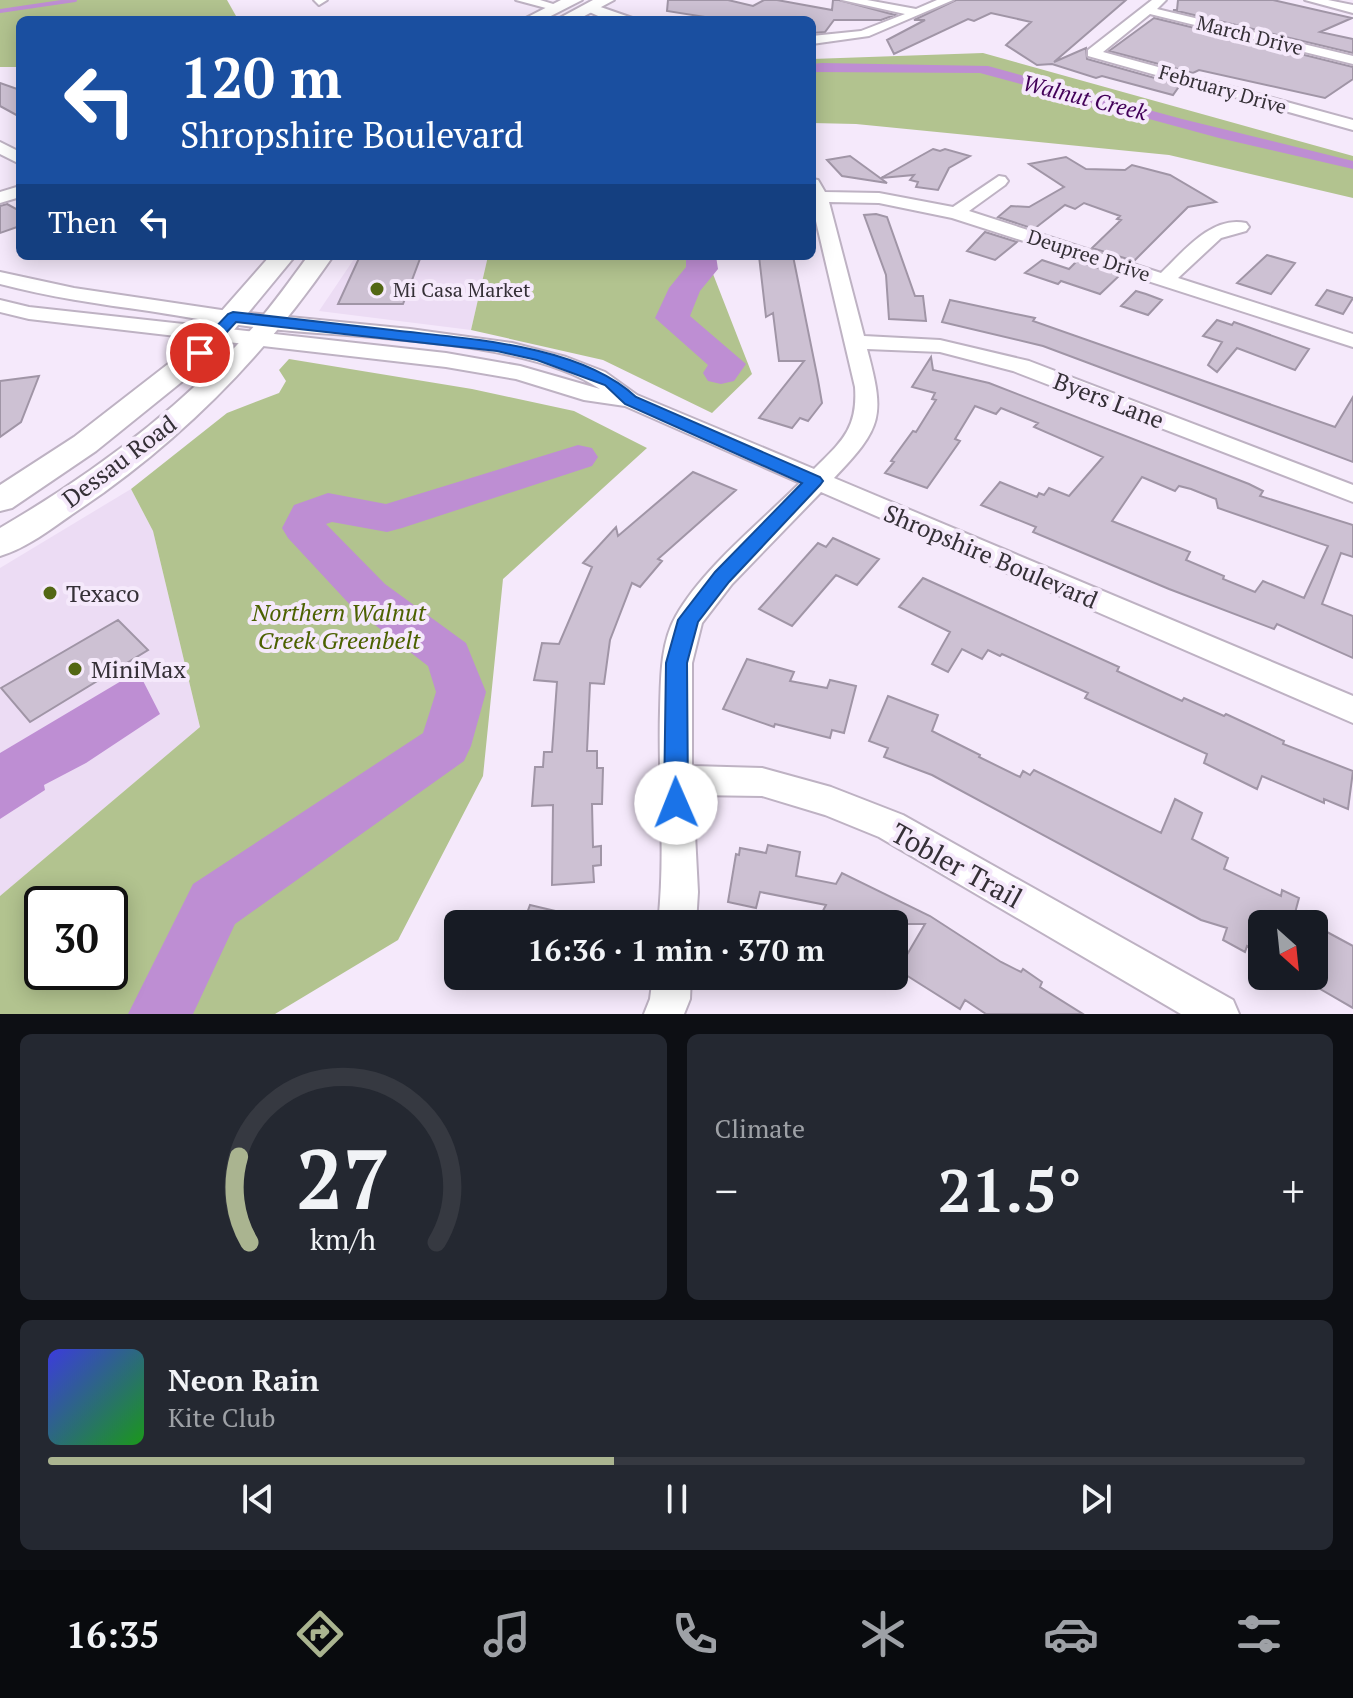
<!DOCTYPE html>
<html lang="en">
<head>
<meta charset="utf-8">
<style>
  body { margin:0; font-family:"PT Serif",serif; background:#242831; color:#f1f3f6; height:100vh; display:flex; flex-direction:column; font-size:30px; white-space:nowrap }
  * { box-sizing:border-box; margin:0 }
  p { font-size:26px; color:#9ea1a6 }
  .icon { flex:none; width:44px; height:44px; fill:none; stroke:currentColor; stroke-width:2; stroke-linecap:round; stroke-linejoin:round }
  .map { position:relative; height:1014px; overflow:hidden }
  .side { display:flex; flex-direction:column; gap:20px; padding:20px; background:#0d0f14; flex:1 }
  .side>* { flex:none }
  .hud { position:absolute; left:16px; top:16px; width:800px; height:244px; border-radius:12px; box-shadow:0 4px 20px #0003; background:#1a4fa0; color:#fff; overflow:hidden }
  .needle { width:52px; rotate:153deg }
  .controls { position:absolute; left:1248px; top:910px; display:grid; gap:16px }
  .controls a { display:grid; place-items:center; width:80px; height:80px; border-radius:12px; background:#171b24; box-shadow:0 4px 20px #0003; font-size:40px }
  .speed { position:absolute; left:24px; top:886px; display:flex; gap:16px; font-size:40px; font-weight:700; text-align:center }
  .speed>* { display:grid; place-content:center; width:104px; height:104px; border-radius:50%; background:#171b24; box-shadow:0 4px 20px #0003; line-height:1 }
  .speed .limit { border:4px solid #111; border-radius:12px; background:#fff; color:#111 }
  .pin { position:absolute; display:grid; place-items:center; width:68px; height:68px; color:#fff; margin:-34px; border:4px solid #fff; border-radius:50%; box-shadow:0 2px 8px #0007 }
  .me { position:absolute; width:88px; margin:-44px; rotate:359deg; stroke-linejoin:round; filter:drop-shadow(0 0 6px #0008) }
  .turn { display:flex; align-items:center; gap:28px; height:168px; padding:0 32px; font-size:36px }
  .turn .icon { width:104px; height:104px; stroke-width:2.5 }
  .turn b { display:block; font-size:56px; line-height:68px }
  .then { display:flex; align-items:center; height:76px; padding:0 32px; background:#0003; gap:16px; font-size:30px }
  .big { font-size:60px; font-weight:800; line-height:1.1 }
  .side .widget { flex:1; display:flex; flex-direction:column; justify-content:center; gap:12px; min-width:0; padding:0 28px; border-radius:12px; background:#242831 }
  .side .dial { align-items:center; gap:0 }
  .dial svg { height:208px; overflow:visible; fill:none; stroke:#363941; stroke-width:7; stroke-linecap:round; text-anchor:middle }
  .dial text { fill:#f1f3f6; stroke:none }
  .song { display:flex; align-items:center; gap:24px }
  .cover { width:96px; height:96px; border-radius:12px; background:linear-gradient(135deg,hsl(240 70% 55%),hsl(120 70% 35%)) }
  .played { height:8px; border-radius:4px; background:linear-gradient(90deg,#aab490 45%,#363941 45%) }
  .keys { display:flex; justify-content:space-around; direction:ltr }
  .heat { display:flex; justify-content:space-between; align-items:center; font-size:44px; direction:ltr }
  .side .tiles { flex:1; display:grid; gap:20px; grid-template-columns:1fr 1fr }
  .widget:last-child { grid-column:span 2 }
  .trip { position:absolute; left:444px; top:910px; width:464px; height:80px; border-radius:12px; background:#171b24; box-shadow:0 4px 20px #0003; font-weight:800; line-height:80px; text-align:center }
  .dock { display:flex; height:128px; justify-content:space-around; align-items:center; background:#090b0e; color:#9ea1a6 }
  .dock .icon { width:56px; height:56px }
  .dock .selected { color:#aab490 }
  .dock b { font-size:36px; color:#f1f3f6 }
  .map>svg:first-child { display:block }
</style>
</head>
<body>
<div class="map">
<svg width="1353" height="1014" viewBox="0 0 1353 1014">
  <rect width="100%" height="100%" fill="#f5e9fb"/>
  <path fill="#ecdcf4" d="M356 256H488L471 330 319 311Z
    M131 489 153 531 200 727 0 896V568Z"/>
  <path fill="#b2c38f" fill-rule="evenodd" d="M0 0H227L236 16 268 20H20V67H0Z
    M983 53 1353 156V198L1169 155 856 124 812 123V59Z
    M488 256H706L752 374 712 413 603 360 471 330Z
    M289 359 472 389 574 411 647 448 503 579 483 776 398 940 275 1014H0V896L200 727 153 531 131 489 227 413 279 393 286 381 279 370ZM42 904H110V972H42Z"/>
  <path fill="#be8ed3" d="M822 63 988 66 1182 119 1353 161V169L1219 138 980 73 812 72V64Z
    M138 671 160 714 86 763 44 785 45 790 0 819V753Z"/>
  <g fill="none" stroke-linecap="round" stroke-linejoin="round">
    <path stroke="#be8ed3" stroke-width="4" d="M0 11 75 0"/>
    <path fill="#be8ed3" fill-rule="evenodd" d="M686 256H716L718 269 700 291 690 316 746 364 734 381 721 384 708 381 703 373 708 365 655 318 669 288 686 267Z
      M578 445 592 448 598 457 592 466 402 528 387 532 332 522 326 524 385 584 466 643 486 692 471 746 464 761 235 924 193 1014H128L193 884 423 733 436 692 428 666 353 608 288 538 282 528 294 505 328 493 386 504Z"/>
  </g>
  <path fill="#cdc1d3" stroke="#a095a6" stroke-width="2" fill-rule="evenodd" d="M668 0H728L753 6 764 0H777L832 10 833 0H839L895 15 881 20H834L825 32 812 33V20H724L667 11Z
    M956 0H1126L1054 62 1086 48 1087 59 1180 85 1173 95 1102 76 1096 78 1052 64 1037 65 1006 45 1031 22 991 13 974 21 968 19 894 54 887 40 925 20H914Z
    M1178 0H1273L1352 18 1320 32 1353 39V53L1173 10H1177Z
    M1154 18 1353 67V79L1325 98 1199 70 1193 73 1109 51Z
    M0 83 20 90V117L0 106Z
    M933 149 940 151 945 149 970 156 949 168 938 190 916 187 918 182 910 180 914 175 881 178Z
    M850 156 887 183 842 176 827 160Z
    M1066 157 1086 169 1125 170 1132 165 1170 175 1216 202 1188 207 1134 261 1092 248 1121 220 1117 219 1120 216 1084 203 1075 209 1065 205 1034 229 998 217 1011 206 1029 207 1064 187 1029 164Z
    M7 204 20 211V226L0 233V206Z
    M876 214 887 217 915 296H923L926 321 889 319 886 275 864 215Z
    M985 232 1017 242 995 260 967 251Z
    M1267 255 1295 263 1271 294 1237 283Z
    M360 256H421L403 304H338Z
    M759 256H793L818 380 822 403 808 421 800 418 792 428 759 418 804 361H779L773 313 766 317Z
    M1042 260 1069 269 1077 261 1120 275 1100 294 1061 281 1058 284 1025 273Z
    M1327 290 1353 298 1343 314 1316 305Z
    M1136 291 1146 294 1162 300 1148 315 1121 306Z
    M950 300 1035 318 1033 321 1335 427 1353 397V462L1043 346 942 322Z
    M1217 320 1232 325 1234 322 1309 349 1295 370 1237 348 1217 372 1208 365 1222 342 1203 336Z
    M931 357 933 370 989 383 1249 484 1263 491 1260 496 1353 525V557L1341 553 1322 604 1353 616V658L1277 624 1274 629 1169 589 1033 532 1036 527 981 505 1000 482 1037 497 1039 493 1044 495 1049 488 1069 496 1103 457 1034 427 1038 423 1001 408 996 414 975 406 955 439 960 441 927 488 885 473 894 462 891 461 913 431 916 432 936 400 932 399 935 393 912 387ZM1142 477 1175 491 1179 486 1191 489 1216 499 1218 508 1328 546 1304 598 1263 581 1255 592 1223 579 1224 576 1186 560 1190 552 1112 521Z
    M39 376 21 422 0 437V381Z
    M693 472 736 490 658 559 662 561 640 587 632 583 610 640 604 684 590 683 587 751H597V768H603L602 804H592L593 847 601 846V865L593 866 594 882 552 885 553 805 532 806 535 767H543L544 752H552L557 682 534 680 542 643 559 644 592 567 583 563 616 527 618 536Z
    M833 538 879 559 857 585 836 575 792 626 759 609 818 543 826 547Z
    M923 578 1119 667 1117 671 1182 701 1184 698 1224 716 1226 714 1284 741 1283 744 1353 771 1348 809 1324 799V803L1262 776 1257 789 1204 763 1207 754 1085 698 1088 693 1002 654 1000 656 988 650 982 659 962 649 948 672 932 664 950 632 899 607Z
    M118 620 148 650 30 722 1 688Z
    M747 659 794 672 790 681 827 688 830 680 856 686 844 733 832 730 830 738 775 724 774 727 723 709Z
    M888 696 938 715 932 731 980 755 979 757 1020 777 1023 771 1030 775 1034 770 1161 833 1175 799 1202 813 1192 839 1228 858 1224 869 1281 896 1282 890 1299 898 1292 924H1262V954L1247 946 1245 952 1223 940 1227 928 1201 920 932 775 884 757 888 748 869 741Z
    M768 845 800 852 796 876 836 884 842 873 930 916 1001 962 1021 972 1023 969 1042 982 1040 987 1083 1014H986L965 1000 960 1009 898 970 925 924H816L826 905 760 892 756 908 728 902 736 854 739 855 740 848 766 853Z
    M530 905 581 917 580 924H523Z
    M1314 925 1353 946V1008L1315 986Z"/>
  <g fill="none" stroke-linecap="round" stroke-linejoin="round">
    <g stroke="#beb2c3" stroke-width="4">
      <path id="minor" d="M314 0H327L319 5Z
        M516 0H540L563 7 557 11Z
        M842 0H867L916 9 937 0H953L869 36 812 44V36L861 31 905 14Z
        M1152 0H1166L1157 9 1353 56V64L1150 14 1103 52 1353 120V130L1088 56V50Z
        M1305 0H1328L1353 5V13Z
        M589 3 638 20H607L585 10 583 7Z
        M0 142 20 152V164L0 154Z
        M999 176 1005 177 1008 181 1005 185 969 211 1161 273C1183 252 1212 215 1246 223L1249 227 1246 231 1221 238 1178 278 1353 334V347L952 218 879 203 829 202 864 336 940 340 1029 361 1353 485V502L1013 371 940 352 867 349C885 416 883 427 834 478L1353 696V723L821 492 732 584 702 623 692 663V766L762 768 831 787 903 815 1233 1000 1239 1014H1181L879 837 825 815 762 796 693 795 698 892 696 924H658C666 854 658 782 660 711 661 680 660 644 676 616 703 568 761 522 800 483L625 406 584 400 516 379 446 367 29 319 0 312V300L29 307 446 353 520 366 600 389C530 341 368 338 281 330 237 326 193 318 149 311 99 304 49 297 0 284V272L74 288 228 311 410 329 512 343 566 357 605 372 637 395 814 469C841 442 858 429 855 387L812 204V179L818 180 825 192 879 193 953 207Z
        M20 186V197L0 203V192Z
        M653 976H691L690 999 684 1014H644L650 999Z"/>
    </g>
    <g stroke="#beb2c3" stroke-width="4">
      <path id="major" d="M561 0H582L543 20H522Z
        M593 0H614L577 20H556Z
        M270 256H295L210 359 96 451 12 508 0 511V485L74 437 190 347Z
        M308 256H333C263 358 178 444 74 513 51 529 27 548 0 556V528C91 475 177 411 248 333 270 309 289 282 308 256Z"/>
    </g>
    <use href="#minor" fill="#fff" fill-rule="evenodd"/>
    <use href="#major" fill="#fff" fill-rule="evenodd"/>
  </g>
  <path fill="#1a73e8" stroke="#114b97" stroke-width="2" d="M233 312C286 318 339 324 392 330 467 339 579 344 636 397L820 477 823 481 820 485 729 582 698 622 687 663 688 803 684 810 676 813 667 810 664 803 666 663 678 620 715 572 802 483 625 404 605 385 537 360 497 351 236 322 205 356H195V349L228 314Z"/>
  <g fill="#536714" stroke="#f5e9fb" stroke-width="3">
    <circle cx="377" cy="289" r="8"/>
    <circle cx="50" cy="593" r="8"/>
    <circle cx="75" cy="669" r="8"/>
  </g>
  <g text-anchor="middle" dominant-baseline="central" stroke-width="8" stroke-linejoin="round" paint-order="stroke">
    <g font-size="20" fill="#353037" stroke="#f5e9fb">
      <text transform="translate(1250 35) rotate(14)">March Drive</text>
      <text transform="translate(1223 89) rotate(16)">February Drive</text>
      <text transform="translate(1089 255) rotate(18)">Deupree Drive</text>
    </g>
    <g font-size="20" fill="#353037" stroke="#f5e9fb" text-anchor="start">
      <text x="393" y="289">Mi Casa Market</text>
    </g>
    <g font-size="22" font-style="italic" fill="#420058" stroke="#f5e9fb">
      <text transform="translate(1085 97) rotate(14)">Walnut Creek</text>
    </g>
    <g font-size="24" fill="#353037" stroke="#f5e9fb">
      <text transform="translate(1109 400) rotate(21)">Byers Lane</text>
      <text transform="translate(119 461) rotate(-37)">Dessau Road</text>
      <text transform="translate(991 556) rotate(23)">Shropshire Boulevard</text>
    </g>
    <g font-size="24" fill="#353037" stroke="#f5e9fb" text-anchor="start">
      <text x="66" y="593">Texaco</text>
      <text x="91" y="669">MiniMax</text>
    </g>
    <g font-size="24" font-style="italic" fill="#4c6100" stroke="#f5e9fb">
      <text x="339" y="612">Northern Walnut<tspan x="339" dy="28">Creek Greenbelt</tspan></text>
    </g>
    <g font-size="28" fill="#353037" stroke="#f5e9fb">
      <text transform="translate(957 865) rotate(29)">Tobler Trail</text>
    </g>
  </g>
</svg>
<div class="controls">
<a><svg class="needle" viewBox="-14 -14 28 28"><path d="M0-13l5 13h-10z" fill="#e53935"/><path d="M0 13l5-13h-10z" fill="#9ea1a6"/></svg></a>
</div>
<div class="speed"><div class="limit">30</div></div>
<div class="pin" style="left:200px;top:353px;background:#d93025"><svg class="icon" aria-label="arrive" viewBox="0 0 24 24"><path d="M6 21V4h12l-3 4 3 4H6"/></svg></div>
<svg class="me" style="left:676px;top:803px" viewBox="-20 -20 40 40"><circle r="19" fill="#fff"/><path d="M0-13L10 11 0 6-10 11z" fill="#1a73e8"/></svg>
<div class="trip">16:36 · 1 min · 370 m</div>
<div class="hud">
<div class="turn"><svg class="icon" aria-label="left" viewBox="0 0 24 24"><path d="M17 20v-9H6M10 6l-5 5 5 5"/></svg><div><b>120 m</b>Shropshire Boulevard</div></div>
<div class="then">Then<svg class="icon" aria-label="left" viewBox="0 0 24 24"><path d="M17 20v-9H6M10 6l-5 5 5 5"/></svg></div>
</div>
</div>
<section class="side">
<div class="tiles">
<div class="widget dial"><svg viewBox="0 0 100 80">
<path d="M14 69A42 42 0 1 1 86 69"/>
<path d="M14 69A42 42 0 0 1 10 36" stroke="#aab490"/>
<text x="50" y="56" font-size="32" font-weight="700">27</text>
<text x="50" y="72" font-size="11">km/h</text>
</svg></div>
<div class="widget"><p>Climate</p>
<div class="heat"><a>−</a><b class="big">21.5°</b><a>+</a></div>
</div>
<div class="widget">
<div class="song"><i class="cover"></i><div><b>Neon Rain</b><p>Kite Club</p></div></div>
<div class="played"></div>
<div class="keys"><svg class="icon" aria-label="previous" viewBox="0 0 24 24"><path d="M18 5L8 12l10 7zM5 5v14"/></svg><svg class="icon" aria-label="pause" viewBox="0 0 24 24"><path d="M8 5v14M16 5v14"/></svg><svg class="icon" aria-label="next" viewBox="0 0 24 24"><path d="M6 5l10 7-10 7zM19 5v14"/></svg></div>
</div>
</div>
</section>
<nav class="dock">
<b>16:35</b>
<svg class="icon selected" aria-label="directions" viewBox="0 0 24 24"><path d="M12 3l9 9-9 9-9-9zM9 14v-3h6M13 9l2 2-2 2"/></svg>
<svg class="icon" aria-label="music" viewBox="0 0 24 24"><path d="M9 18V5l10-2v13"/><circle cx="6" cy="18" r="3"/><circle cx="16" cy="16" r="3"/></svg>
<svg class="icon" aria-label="phone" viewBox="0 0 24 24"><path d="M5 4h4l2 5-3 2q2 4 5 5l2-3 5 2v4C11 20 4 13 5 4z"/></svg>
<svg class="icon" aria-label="climate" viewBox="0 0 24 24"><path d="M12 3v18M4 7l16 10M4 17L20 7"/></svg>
<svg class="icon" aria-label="car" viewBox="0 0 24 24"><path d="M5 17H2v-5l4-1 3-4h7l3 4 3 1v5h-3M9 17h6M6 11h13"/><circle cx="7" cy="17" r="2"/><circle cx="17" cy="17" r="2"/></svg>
<svg class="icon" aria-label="filters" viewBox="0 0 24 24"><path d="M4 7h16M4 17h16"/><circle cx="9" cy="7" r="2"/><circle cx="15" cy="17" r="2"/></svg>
</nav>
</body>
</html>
